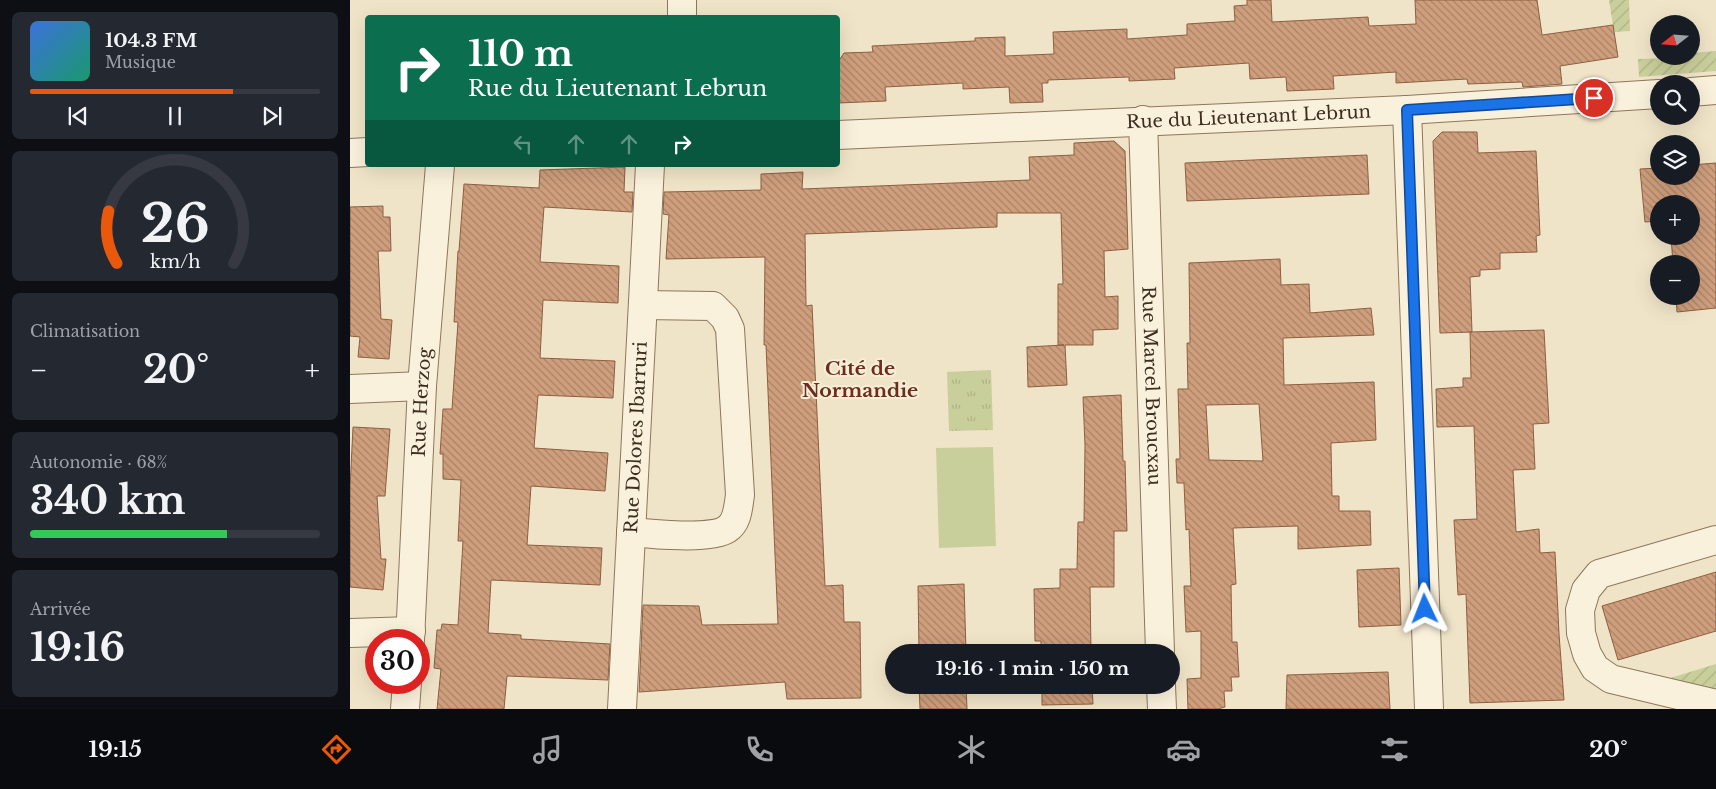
<!DOCTYPE html>
<html lang="fr">
<head>
<meta charset="utf-8">
<style>
  body { margin:0; font-family:"Libre Baskerville",serif; background:#242831; color:#f1f3f6; height:100vh; display:flex; flex-direction:column; font-size:19px; white-space:nowrap }
  * { box-sizing:border-box; margin:0 }
  p { font-size:16px; color:#9ea1a6 }
  .icon { flex:none; width:28px; height:28px; fill:none; stroke:currentColor; stroke-width:2; stroke-linecap:round; stroke-linejoin:round }
  .map { position:relative; flex:1; overflow:hidden }
  .details { display:flex; flex-direction:column; gap:12px; padding:12px; background:#0d0f14; width:350px }
  .details>* { flex:none }
  .banner { position:absolute; left:15px; top:15px; width:475px; height:152px; border-radius:5px; box-shadow:0 5px 20px #0002; background:#0b6e4f; color:#fff; overflow:hidden }
  .needle { width:32px; rotate:253deg }
  .tools { position:absolute; left:1300px; top:15px; display:grid; gap:10px }
  .tools a { display:grid; place-items:center; width:50px; height:50px; border-radius:50%; background:#171b24; box-shadow:0 5px 20px #0002; font-size:25px }
  .speed { position:absolute; left:15px; top:629px; display:flex; gap:10px; font-size:25px; font-weight:700; text-align:center }
  .speed>* { display:grid; place-content:center; width:65px; height:65px; border-radius:50%; background:#171b24; box-shadow:0 5px 20px #0002; line-height:1 }
  .speed .limit { border:8px solid #d22; background:#fff; color:#111 }
  .pin { position:absolute; display:grid; place-items:center; width:42px; height:42px; color:#fff; margin:-21px; border:2px solid #fff; border-radius:50%; box-shadow:0 1px 5px #0007 }
  .me { position:absolute; width:55px; margin:-28px; rotate:358deg; stroke-linejoin:round; filter:drop-shadow(0 0 4px #0008) }
  .turn { display:flex; align-items:center; gap:18px; height:105px; padding:0 20px; font-size:22px }
  .turn .icon { width:65px; height:65px; stroke-width:2.5 }
  .turn b { display:block; font-size:35px; line-height:42px }
  .lanes { display:flex; align-items:center; height:48px; padding:0 20px; background:#0003; justify-content:center; gap:25px; direction:ltr }
  .lanes .off { opacity:.35 }
  .big { font-size:38px; font-weight:700; line-height:1.1 }
  .details .widget { flex:1; display:flex; flex-direction:column; justify-content:center; gap:8px; min-width:0; padding:0 18px; border-radius:8px; background:#242831 }
  .details .dial { align-items:center; gap:0 }
  .dial svg { height:130px; overflow:visible; fill:none; stroke:#363941; stroke-width:7; stroke-linecap:round; text-anchor:middle }
  .dial text { fill:#f1f3f6; stroke:none }
  .song { display:flex; align-items:center; gap:15px }
  .cover { width:60px; height:60px; border-radius:8px; background:linear-gradient(135deg,hsl(220 70% 55%),hsl(160 70% 35%)) }
  .played { height:5px; border-radius:2px; background:linear-gradient(90deg,#ea580c 70%,#363941 70%) }
  .keys { display:flex; justify-content:space-around; direction:ltr }
  .heat { display:flex; justify-content:space-between; align-items:center; font-size:28px; direction:ltr }
  .charge { height:8px; border-radius:4px; background:linear-gradient(90deg,#34c759 68%,#363941 0) }
  .trip { position:absolute; left:535px; top:644px; width:295px; height:50px; border-radius:25px; background:#171b24; box-shadow:0 5px 20px #0002; font-weight:700; line-height:50px; text-align:center }
  .menu { display:flex; height:80px; justify-content:space-around; align-items:center; background:#090b0e; color:#9ea1a6 }
  .menu .icon { width:35px; height:35px }
  .menu .selected { color:#ea580c }
  .menu b { font-size:22px; color:#f1f3f6 }
  main { display:flex; flex:1; min-height:0 }
  .map>svg:first-child { display:block }
</style>
</head>
<body>
<main>
<section class="details">
<div class="widget">
<div class="song"><i class="cover"></i><div><b>104.3 FM</b><p>Musique</p></div></div>
<div class="played"></div>
<div class="keys"><svg class="icon" aria-label="previous" viewBox="0 0 24 24"><path d="M18 5L8 12l10 7zM5 5v14"/></svg><svg class="icon" aria-label="pause" viewBox="0 0 24 24"><path d="M8 5v14M16 5v14"/></svg><svg class="icon" aria-label="next" viewBox="0 0 24 24"><path d="M6 5l10 7-10 7zM19 5v14"/></svg></div>
</div>
<div class="widget dial"><svg viewBox="0 0 100 80">
<path d="M14 69A42 42 0 1 1 86 69"/>
<path d="M14 69A42 42 0 0 1 9 37" stroke="#ea580c"/>
<text x="50" y="56" font-size="32" font-weight="700">26</text>
<text x="50" y="72" font-size="11">km/h</text>
</svg></div>
<div class="widget"><p>Climatisation</p>
<div class="heat"><a>−</a><b class="big">20°</b><a>+</a></div>
</div>
<div class="widget"><p>Autonomie · 68%</p><b class="big">340 km</b><div class="charge"></div></div>
<div class="widget"><p>Arrivée</p><b class="big">19:16</b></div>
</section>
<div class="map">
<svg width="1366" height="709" viewBox="0 0 1366 709">
  <defs>
    <pattern id="park-tufts" width="24" height="20" patternUnits="userSpaceOnUse" patternTransform="scale(1.25)"><rect width="24" height="20" fill="#c9cf9b"/><path d="M3 7l-1-3M5 7V3M7 7l1-3M15 17l-1-3M17 17v-4M19 17l1-3" fill="none" stroke="#aeb285"/></pattern>
    <pattern id="garden-furrows" width="10" height="10" patternUnits="userSpaceOnUse" patternTransform="scale(1.25)"><rect width="10" height="10" fill="#c9cf9b"/><path d="M-1 1l2-2M0 10L10 0M9 11l2-2" fill="none" stroke="#aeb285"/></pattern>
    <pattern id="building-back-hatch" width="6" height="6" patternUnits="userSpaceOnUse" patternTransform="scale(1.25)"><rect width="6" height="6" fill="#cf9f7d"/><path d="M-1 5l2 2M0 0l6 6M5-1l2 2" fill="none" stroke="#a98266"/></pattern>
  </defs>
  <rect width="100%" height="100%" fill="#f0e4c8"/>
  <path fill="url(#park-tufts)" d="M641 370 643 430 599 431 597 372Z"/>
  <path fill="url(#garden-furrows)" d="M1259 0H1279L1280 31 1264 32Z
    M1366 51V71L1289 77 1288 59 1323 58V56H1341V53Z
    M1366 664V691L1317 679Z"/>
  <path fill="#c9cf9b" d="M643 447 646 546 589 548 586 448Z"/>
  <path fill="url(#building-back-hatch)" stroke="#8d5f41" fill-rule="evenodd" d="M897 0H921L922 22 1018 17 1019 26 1066 24 1065 0H1187L1192 35 1263 25 1268 57 1210 66 1212 84 1173 87 1172 82 1118 84 1117 79 1046 83V72L983 76 984 89 937 91 936 77 900 79 899 63 824 68 825 79 779 81V77L698 80V83H692L693 102 660 103 659 87 613 89V83L535 87 536 101 488 103V62L494 53 523 52 522 46 625 41V38L655 37V56L704 54 703 32 777 29V39L837 35V24L885 21 884 6 897 5Z
    M1092 132H1127L1128 153 1186 151 1190 235 1186 236 1187 252 1150 253V269L1130 270V276L1120 277 1122 332 1090 333 1083 141Z
    M764 141 775 151 778 249 754 251 755 297 768 296V329L743 330V345H715L717 385 678 387 677 347 714 345H708V284H713L711 213H647V227L455 234 456 306 462 305 475 586 493 585 494 622H510L511 698 437 699 435 682 289 692 293 605 349 606 352 625 428 624 416 345H414L415 257 316 259 319 215 313 214 314 192 411 190V174L453 172 452 189 680 180 679 157 724 155V143Z
    M1017 155 1019 194 837 201 835 163Z
    M1366 163V308L1327 312 1326 296H1341V264H1323L1321 236H1341V204H1309V221L1295 222 1290 169 1309 168V176H1341V165Z
    M275 167 274 192H283L282 212 194 207 190 262 269 266 268 303 193 300 190 358 265 361 263 398 188 395 184 448 258 453 255 491 181 486 177 545 252 548 250 585 141 580 138 633 171 635V639L260 644 258 680 157 676 154 709H87L91 669 84 668 87 630H91L92 624 108 625 113 541H108L111 480 93 479V454H90L93 409H102L108 322H104L108 251H109L114 184 189 188 190 170Z
    M33 206V217H40L41 251H28L31 319 42 320 39 359 8 357 10 337 0 336V207Z
    M930 259 931 285 959 284 960 313 1021 308 1024 335 933 338 934 385 1024 382 1026 440 981 443V447L982 496H989V511H1020L1021 545 948 549V526L883 528 886 584 881 585 882 642H887L889 677H881L882 691H874L875 707 868 709H838L837 679 851 678V631L836 632 834 586H841L839 529 836 530 834 483H827L826 459H830L828 389H838L837 343H840L839 263ZM909 404 913 461 859 460 856 405Z
    M1194 330 1199 423 1183 424 1185 469 1163 470 1166 532 1189 529 1190 553 1205 552 1209 634 1214 700 1120 703 1116 594 1108 595 1104 520 1127 519 1124 426 1087 427 1086 389 1113 387V378H1121L1120 332Z
    M771 395 773 461H775L777 531H764V587H740L741 652H691V641H685L684 589 710 588V569H727L728 522H734L735 445 733 397Z
    M3 427 40 429 35 496H27L31 559H36L33 590 0 587V488Z
    M1049 568 1051 625 1009 627 1007 570Z
    M1366 572V631L1268 660 1252 606Z
    M614 584 616 652H569L568 586Z
    M1038 672 1040 709H936L937 675Z
    M569 685H616L617 709H570Z
    M692 685H742L743 704 692 705Z"/>
  <g fill="none" stroke-linecap="round" stroke-linejoin="round">
    <g stroke="#8d765c" stroke-width="30">
      <g id="minor">
        <path d="M332 0V18"/>
        <path d="M1341 92 1366 90"/>
        <path d="M1057 110 1079 709"/>
        <path id="s1" d="M793 120 810 652"/>
        <path id="s2" d="M488 135 1057 110 1309 94"/>
        <path d="M0 153 18 152"/>
        <path d="M0 389 72 386"/>
        <path d="M281 532C301 534 362 540 377 529 388 522 388 507 390 495L380 329 375 318 363 306 293 305"/>
        <path d="M1366 540 1249 574 1236 590 1230 610 1231 633 1237 654 1245 668 1261 679 1366 704"/>
        <path d="M0 633 61 631"/>
        <path id="s3" d="M60 640 72 386 90 165"/>
        <path d="M811 685 812 709"/>
        <path d="M55 709 57 682"/>
        <path id="s4" d="M272 709 300 165"/>
      </g>
    </g>
    <use href="#minor" stroke="#faf1dc" stroke-width="28"/>
  </g>
  <g fill="none" stroke-linecap="round" stroke-linejoin="round">
    <g stroke="#114b97" stroke-width="12">
      <path id="route" d="M1075 609 1057 110 1244 98"/>
    </g>
    <use href="#route" stroke="#1a73e8" stroke-width="9"/>
  </g>
  <g text-anchor="middle" dominant-baseline="central" stroke-width="4" stroke-linejoin="round" paint-order="stroke">
    <g font-size="18" fill="#3d2e20" stroke="#f7eed8">
      <text stroke="none"><textPath href="#s2" startOffset="411">Rue du Lieutenant Lebrun</textPath></text>
      <text stroke="none"><textPath href="#s1" startOffset="266">Rue Marcel Broucxau</textPath></text>
      <text stroke="none"><textPath href="#s3" startOffset="238">Rue Herzog</textPath></text>
      <text stroke="none"><textPath href="#s4" startOffset="272">Rue Dolores Ibarruri</textPath></text>
    </g>
    <g font-size="19" font-weight="bold" fill="#6b2e1e" stroke="#f7eed8">
      <text x="510" y="368">Cité de<tspan x="510" dy="22">Normandie</tspan></text>
    </g>
  </g>
</svg>
<div class="tools">
<a><svg class="needle" viewBox="-14 -14 28 28"><path d="M0-13l5 13h-10z" fill="#e53935"/><path d="M0 13l5-13h-10z" fill="#9ea1a6"/></svg></a>
<a><svg class="icon" aria-label="search" viewBox="0 0 24 24"><circle cx="10" cy="10" r="6"/><path d="M15 15l6 6"/></svg></a>
<a><svg class="icon" aria-label="layers" viewBox="0 0 24 24"><path d="M12 4l9 5-9 5-9-5zM3 14l9 5 9-5"/></svg></a>
<a>+</a>
<a>−</a>
</div>
<div class="speed"><div class="limit">30</div></div>
<div class="pin" style="left:1244px;top:98px;background:#d93025"><svg class="icon" aria-label="arrive" viewBox="0 0 24 24"><path d="M6 21V4h12l-3 4 3 4H6"/></svg></div>
<svg class="me" style="left:1075px;top:609px" viewBox="-20 -20 40 40"><path d="M0-17L14 15 0 8-14 15z" fill="#1a73e8" stroke="#fff" stroke-width="4"/></svg>
<div class="trip">19:16 · 1 min · 150 m</div>
<div class="banner">
<div class="turn"><svg class="icon" aria-label="right" viewBox="0 0 24 24"><path d="M7 20v-9h11M14 6l5 5-5 5"/></svg><div><b>110 m</b>Rue du Lieutenant Lebrun</div></div>
<div class="lanes"><svg class="icon off" aria-label="left" viewBox="0 0 24 24"><path d="M17 20v-9H6M10 6l-5 5 5 5"/></svg><svg class="icon off" aria-label="ahead" viewBox="0 0 24 24"><path d="M12 20V5M6 11l6-6 6 6"/></svg><svg class="icon off" aria-label="ahead" viewBox="0 0 24 24"><path d="M12 20V5M6 11l6-6 6 6"/></svg><svg class="icon" aria-label="right" viewBox="0 0 24 24"><path d="M7 20v-9h11M14 6l5 5-5 5"/></svg></div>
</div>
</div>
</main>
<nav class="menu">
<b>19:15</b>
<svg class="icon selected" aria-label="directions" viewBox="0 0 24 24"><path d="M12 3l9 9-9 9-9-9zM9 14v-3h6M13 9l2 2-2 2"/></svg>
<svg class="icon" aria-label="music" viewBox="0 0 24 24"><path d="M9 18V5l10-2v13"/><circle cx="6" cy="18" r="3"/><circle cx="16" cy="16" r="3"/></svg>
<svg class="icon" aria-label="phone" viewBox="0 0 24 24"><path d="M5 4h4l2 5-3 2q2 4 5 5l2-3 5 2v4C11 20 4 13 5 4z"/></svg>
<svg class="icon" aria-label="climate" viewBox="0 0 24 24"><path d="M12 3v18M4 7l16 10M4 17L20 7"/></svg>
<svg class="icon" aria-label="car" viewBox="0 0 24 24"><path d="M5 17H2v-5l4-1 3-4h7l3 4 3 1v5h-3M9 17h6M6 11h13"/><circle cx="7" cy="17" r="2"/><circle cx="17" cy="17" r="2"/></svg>
<svg class="icon" aria-label="filters" viewBox="0 0 24 24"><path d="M4 7h16M4 17h16"/><circle cx="9" cy="7" r="2"/><circle cx="15" cy="17" r="2"/></svg>
<b>20°</b>
</nav>
</body>
</html>
